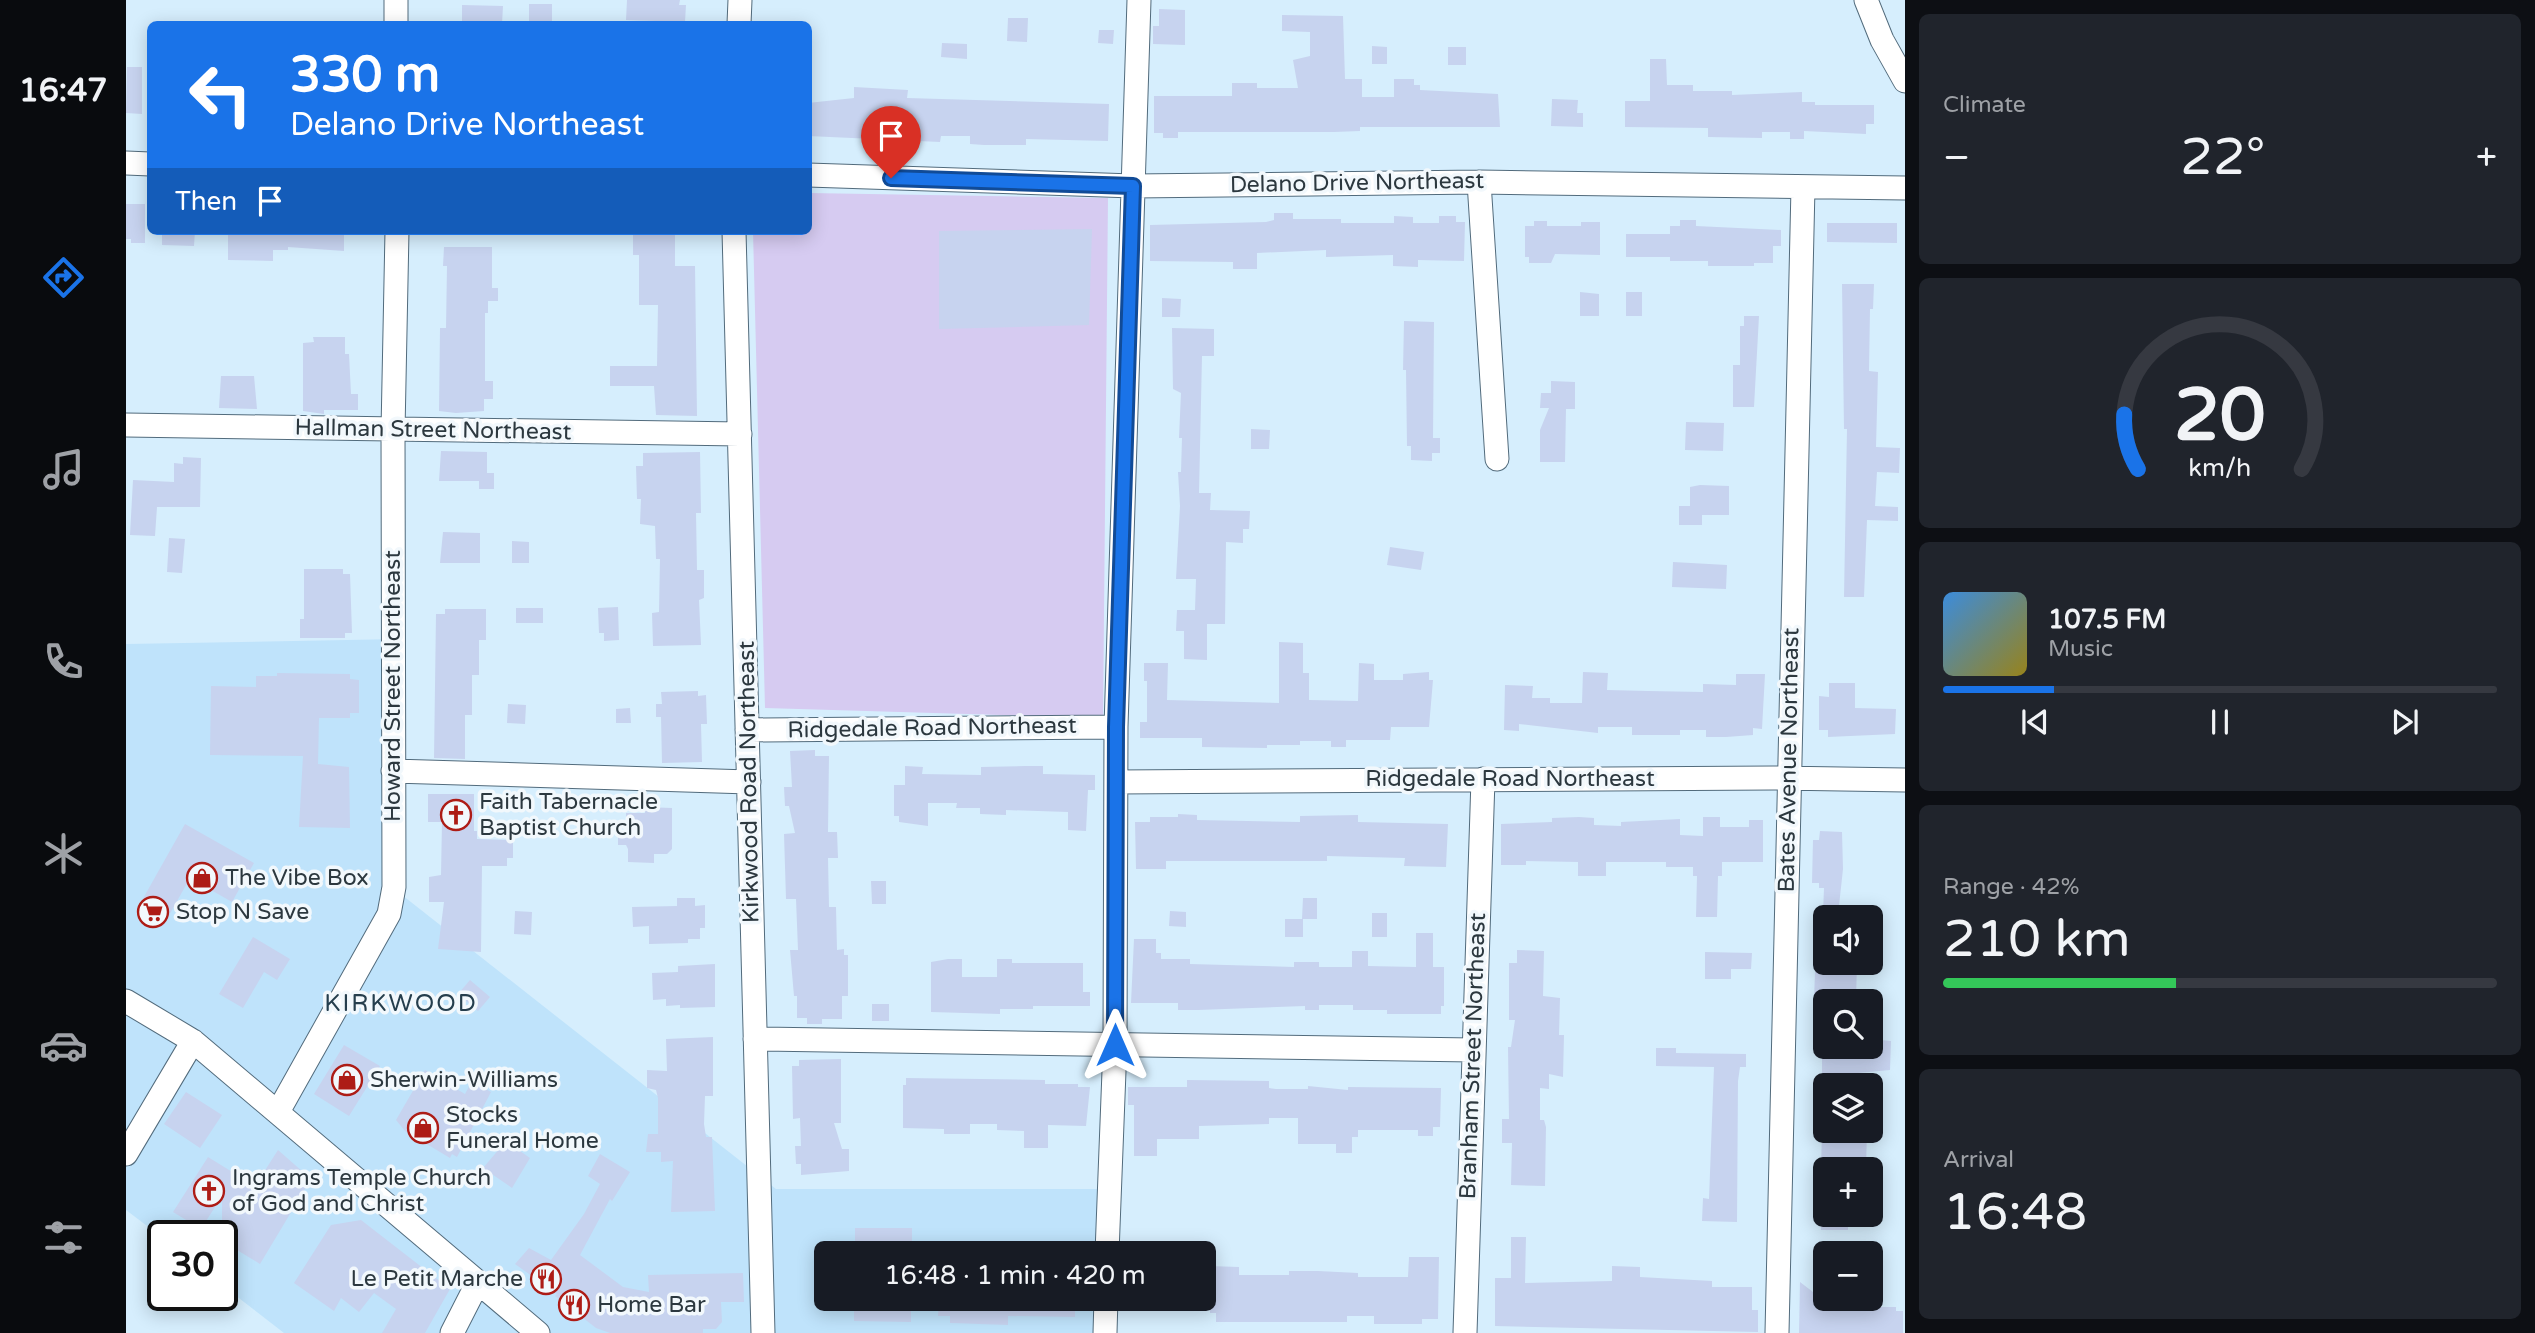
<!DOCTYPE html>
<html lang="en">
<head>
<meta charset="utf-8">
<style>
  body { margin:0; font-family:"Varela Round",sans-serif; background:#20242c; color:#f1f3f6; height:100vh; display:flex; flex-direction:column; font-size:26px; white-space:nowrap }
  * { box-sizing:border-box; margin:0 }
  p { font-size:23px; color:#9ea1a6 }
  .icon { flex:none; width:38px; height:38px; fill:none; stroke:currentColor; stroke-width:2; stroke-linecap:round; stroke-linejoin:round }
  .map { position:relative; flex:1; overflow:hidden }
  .details { display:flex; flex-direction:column; gap:14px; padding:14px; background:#0d0f14; width:630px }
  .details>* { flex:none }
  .guide { position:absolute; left:21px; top:21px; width:665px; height:214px; border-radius:10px; box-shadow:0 4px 18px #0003; background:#1a73e8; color:#fff; overflow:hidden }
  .tools { position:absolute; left:1687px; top:905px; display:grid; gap:14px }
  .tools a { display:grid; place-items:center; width:70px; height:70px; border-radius:10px; background:#171b24; box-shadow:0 4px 18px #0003; font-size:35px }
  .speed { position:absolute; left:21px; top:1220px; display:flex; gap:14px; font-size:35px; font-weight:700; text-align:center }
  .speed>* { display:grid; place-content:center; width:91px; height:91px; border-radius:50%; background:#171b24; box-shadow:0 4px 18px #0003; line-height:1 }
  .speed .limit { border:4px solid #111; border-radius:10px; background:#fff; color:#111 }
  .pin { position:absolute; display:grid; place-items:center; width:60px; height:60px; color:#fff; margin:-72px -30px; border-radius:50% 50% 50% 0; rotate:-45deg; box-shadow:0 0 7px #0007 }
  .pin .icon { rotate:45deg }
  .me { position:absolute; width:77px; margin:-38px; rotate:0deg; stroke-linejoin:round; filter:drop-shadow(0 0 5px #0008) }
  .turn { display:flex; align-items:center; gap:24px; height:147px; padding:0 28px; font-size:32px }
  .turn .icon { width:91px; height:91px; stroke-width:2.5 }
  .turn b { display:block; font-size:49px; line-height:60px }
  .then { display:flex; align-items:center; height:66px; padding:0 28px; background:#0003; gap:14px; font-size:26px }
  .big { font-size:52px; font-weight:600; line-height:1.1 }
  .details .card { flex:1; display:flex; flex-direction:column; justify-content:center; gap:10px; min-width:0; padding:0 24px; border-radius:10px; background:#20242c }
  .details .dial { align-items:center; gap:0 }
  .dial svg { height:182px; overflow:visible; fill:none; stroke:#363941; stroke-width:7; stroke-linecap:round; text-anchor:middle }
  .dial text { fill:#f1f3f6; stroke:none }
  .song { display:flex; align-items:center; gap:21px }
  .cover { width:84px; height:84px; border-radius:10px; background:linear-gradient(135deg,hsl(210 70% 55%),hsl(50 70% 35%)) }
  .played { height:7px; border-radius:4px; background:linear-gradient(90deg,#1a73e8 20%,#363941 20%) }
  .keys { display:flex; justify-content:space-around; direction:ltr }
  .heat { display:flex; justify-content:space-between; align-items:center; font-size:38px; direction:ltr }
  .charge { height:10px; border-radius:5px; background:linear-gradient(90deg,#34c759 42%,#363941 0) }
  .trip { position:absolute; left:688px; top:1241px; width:402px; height:70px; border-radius:10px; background:#171b24; box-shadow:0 4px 18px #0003; font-weight:600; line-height:70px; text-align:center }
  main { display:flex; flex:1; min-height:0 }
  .tab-bar { display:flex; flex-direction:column; width:126px; justify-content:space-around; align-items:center; background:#090b0e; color:#9ea1a6 }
  .tab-bar .icon { width:49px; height:49px }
  .tab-bar .current { color:#1a73e8 }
  .tab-bar b { font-size:32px; color:#f1f3f6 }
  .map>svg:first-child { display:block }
</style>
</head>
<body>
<main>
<nav class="tab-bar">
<b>16:47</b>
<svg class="icon current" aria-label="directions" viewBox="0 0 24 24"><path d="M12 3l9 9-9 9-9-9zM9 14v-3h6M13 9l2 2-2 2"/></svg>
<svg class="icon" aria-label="music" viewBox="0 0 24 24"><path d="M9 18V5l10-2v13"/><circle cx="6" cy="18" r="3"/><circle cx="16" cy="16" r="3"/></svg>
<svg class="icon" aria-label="phone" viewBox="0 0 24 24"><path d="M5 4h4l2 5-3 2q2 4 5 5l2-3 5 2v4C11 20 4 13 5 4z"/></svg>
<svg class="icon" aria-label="climate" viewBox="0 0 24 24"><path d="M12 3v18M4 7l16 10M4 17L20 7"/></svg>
<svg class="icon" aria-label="car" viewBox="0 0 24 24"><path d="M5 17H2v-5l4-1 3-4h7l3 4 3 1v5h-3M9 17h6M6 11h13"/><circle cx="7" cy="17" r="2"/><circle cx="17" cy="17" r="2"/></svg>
<svg class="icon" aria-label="filters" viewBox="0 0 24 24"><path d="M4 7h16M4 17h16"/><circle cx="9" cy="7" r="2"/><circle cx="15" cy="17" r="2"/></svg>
</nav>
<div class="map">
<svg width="1779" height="1333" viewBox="0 0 1779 1333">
  <rect width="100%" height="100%" fill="#d6eefd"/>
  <path fill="#bfe3fb" d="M274 639 276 895 650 1189H989L987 1253H700V1298L985 1299 984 1333H158L96 1285V1236H37V1238L0 1210V644Z"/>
  <path fill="#d6cbf1" d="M683 193 982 198 977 718 639 708 627 231H682Z"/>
  <path fill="#c7d3ef" d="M501 0H554L553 5H560L559 22 500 20Z
    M403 4H426V21H403Z
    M336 5 377 6 376 24H336Z
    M1033 9 1059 10V45L1027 44V26H1033Z
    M1156 15 1217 16 1219 79H1236V97H1268V79H1288V85H1294V90L1372 94 1374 127H1234V131L1208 132H1052V138H1037V133H1028V96H1106V83H1131V88H1172L1167 60 1184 56V32L1156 31Z
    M882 18H902L901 42 881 41Z
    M973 30H988L987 44 972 43Z
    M816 43 841 44V59L815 57Z
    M1246 46 1261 47V64H1246Z
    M1322 47H1340V65H1322Z
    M1524 59H1540L1541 85H1567V91H1606V95L1676 92V102H1689V105H1748V124H1740V134L1678 131V139H1664V132H1636V138L1582 137V128L1499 127V101H1524Z
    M1 67H16V114L0 113Z
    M728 87 782 90 781 98 983 104 982 141 900 139V145H858L844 144V136H815L814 142 682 136V103L728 98Z
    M1426 99 1452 100 1451 113H1457V127L1425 126Z
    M0 204H19V243H5V239H0Z
    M1148 213H1167V219H1215V223H1268V216L1287 217V223H1313V216H1330V222H1339L1338 261 1292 260V267L1267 266V255L1200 257V250L1131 253V269H1107V262L1024 261V225L1140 222 1148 220Z
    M1554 220H1570V226L1655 230V246H1647V263H1628V266H1582V261H1544V257H1500V234H1544V226H1554Z
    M1408 221H1421V226H1455V222H1474V255L1429 254 1425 263H1403V257H1399V226H1408Z
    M1701 223H1771V243L1701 242Z
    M966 229 963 325 813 329V231Z
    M36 231H69L68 246 36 245Z
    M102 231H218V251L162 247V250H147V261L102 260Z
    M507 231 549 233V266H569L571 416 530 415 528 386H484V366H531L532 305H513V255H507Z
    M318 247H366V288H372V301H362V313H359V381H367V399H358V411L330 413 313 411 314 328H320L321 266H317Z
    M1716 284H1748L1747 309H1744L1743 371 1752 372 1750 447 1774 448 1773 473 1751 472 1749 506 1772 507V521L1741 520 1738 597H1718L1721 429H1718Z
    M1454 292 1473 294V316H1454Z
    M1500 292H1516V316H1500Z
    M1036 298 1055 299 1054 317H1036Z
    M1618 316H1633L1628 407H1607V365H1614V326H1618Z
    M1278 321 1308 322 1307 438H1314V453H1306V461L1285 460V446H1281L1280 370H1277Z
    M1046 328 1088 329V356H1076L1073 493H1085L1084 510 1124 511 1123 529H1117V543L1100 542 1099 624H1081V660L1058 659V631H1050L1051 610H1069L1070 579H1050L1054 506 1052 472H1055L1056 438H1053L1055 393 1047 389Z
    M187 337H219V354H223L225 394H232V410H198V414L177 411V343L188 342Z
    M95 376H128L131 409 93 408Z
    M1425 381 1449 382V409H1440L1439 462H1414V430L1423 408H1414L1415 393H1425Z
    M1560 422 1598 423 1597 451 1559 450Z
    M1125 429 1144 430 1143 449H1125Z
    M315 451 361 452V473H368V489H353V481H313Z
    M574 452 575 513H570L571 570H578V598L573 600 575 645 527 646 526 613 533 612 534 559H530L529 526 514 524 515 499H511L510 466H517V453Z
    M57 457 75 458 74 507H31L29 536 4 535 7 480 48 482V463L57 464Z
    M1574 485 1603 486V515H1576V525H1553V506H1564V487Z
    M317 532 354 533V563H314Z
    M43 538 59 539 56 573 41 572Z
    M386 541 403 542V563H386Z
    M1264 547 1298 552 1295 570 1261 565Z
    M1547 562 1601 565 1600 589 1546 587Z
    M178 569H217V574H224L226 633H219V638H174V619H178Z
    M492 607 493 640 478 641V633H473L472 608Z
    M390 608H417V623H390Z
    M319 609H360V640H353V675H346V715H339V759L308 758 310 614H319Z
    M1153 642 1177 643V673H1183V700L1232 701 1233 663 1248 664V680H1277V674L1303 672V680H1307L1303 727H1265L1264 740H1220V747H1205V741H1174V745H1141V748L1076 747V738H1014V722H1021V681H1018V663H1042L1041 700 1153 703Z
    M1457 672 1482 673 1481 690 1522 691 1577 692V684L1610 685V674H1639L1636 729 1627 728V735L1600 737H1580V730H1554V735H1506V727H1472V733L1393 724V731L1378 730 1379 685 1407 686 1406 698H1424V703H1456Z
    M151 673 224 674V679L233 680V713H224V718H193L192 764 223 767 224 828 173 827 177 756 84 755 85 686 130 687V676H151Z
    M1703 683H1729V708L1770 709 1769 734 1702 737V730H1693V696L1703 697Z
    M572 691V696L580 695 581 724H575L576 762 536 763 535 717H530V704H536L535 692Z
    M382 704 400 705 399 724 381 723Z
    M504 708 505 723H490V709Z
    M689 750V756H703L702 832H711L712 858H702L703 907H710L711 950 718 949V955H722V996H716V1019H696V1024H681V1018H671V996H668L664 950H672L670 899H660L658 834 669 833 663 806H659L658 787H666L664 751Z
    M779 766 797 767 796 774 855 775V767L899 766H917V774L969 775V790H962L960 831 942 830V812L880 810V815L854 814V808H830L831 803H802V826L773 822V816H768V785H779Z
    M302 794H348V831H351V839L387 840V858H381V866H356L355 952 312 949 318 902H303V877L315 875 316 822H302Z
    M519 807 546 808V849L541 854H528V863L502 862V849L500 845H492V832H500V813H519Z
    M1052 814 1071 815V820L1174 822V816L1232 815V822L1322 824 1320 867 1278 866 1279 858 1201 856V861H1040V869H1010L1009 822H1024V817H1052Z
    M1453 817 1468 818V825L1495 826V822L1554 819V835L1577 836V817H1594V827H1623V820H1637V862H1596V876H1592L1591 917H1570L1571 876H1567V867H1540V862H1480V876H1452V862L1400 861V865H1375V824L1426 822V818Z
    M59 824 128 863 106 902 64 878 37 926 10 911Z
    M1694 831 1716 832 1717 869 1712 915 1697 914 1698 888H1693V883H1686L1687 840H1693Z
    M745 881H760V904H746Z
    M551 898H569V906L579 905V928H574V939H562V943L523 944V926L507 927 506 907 551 906Z
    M1177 898H1191V919H1176Z
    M389 911 406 912 405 935 388 934Z
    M1044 911 1060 912V927L1043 926Z
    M1246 913H1261V937H1246Z
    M1159 919H1177V937H1159Z
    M1290 933H1307V967H1318V1006H1315V1014H1261V1010H1227V1005H1193V1010H1179V1006L1072 1010H1052V1003H1005L1008 939H1030V953H1035V959H1064V964L1168 967V962H1193V967H1226V951H1242V966L1290 967Z
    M127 937 164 959 151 980 138 972 117 1008 93 994Z
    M1391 950 1418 951 1417 996 1434 998 1433 1035H1438L1437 1077 1423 1074V1089L1414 1088V1120H1418L1420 1127 1419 1186 1385 1185 1386 1143H1376V1119H1383L1382 1047H1385L1389 1020H1383V963H1391Z
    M1579 952 1626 953 1625 969H1605V979H1579Z
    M822 959H836V977H871V959H886V963H957V992H964V1006H907V1009H874V1014L805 1012V962Z
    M1695 962H1731L1730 1001H1688L1689 972H1695Z
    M589 964V1007L554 1008V1005L540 1006V999L527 1000 526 973 552 972V966Z
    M344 980 364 997 352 1011 332 994Z
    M746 1004H763V1021H746Z
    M587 1037V1096H579L578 1124 580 1137H586L589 1211 545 1212 547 1161 535 1162V1152H520L522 1134H532V1098L530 1090 521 1088V1070L541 1071 540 1039Z
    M1745 1039 1765 1041 1764 1070 1732 1073 1731 1085H1696V1052H1701V1046H1745Z
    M218 1045 254 1066 223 1116 188 1094Z
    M1530 1048H1550V1053L1620 1054V1067H1614L1612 1081 1611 1222 1576 1221 1577 1198 1583 1199 1588 1067 1530 1066Z
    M715 1059V1123H708L716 1149H723V1171L675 1175V1164H670L669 1146H675L674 1118 667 1119 666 1066H673V1060Z
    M299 1070 339 1094 346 1081 365 1092 331 1157 326 1154 324 1158 279 1131 270 1120Z
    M780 1078 919 1080V1084H952V1087H964L960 1126 922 1125V1148H898V1131L871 1130V1124H844V1134H818V1129L777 1128V1085H780Z
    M1061 1080 1143 1081V1088L1150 1089H1182V1086L1222 1090V1087L1315 1088 1314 1127H1307V1136H1292V1130H1232V1137H1226V1153H1210V1144H1172V1118H1143V1124L1073 1126V1139H1031V1156H1008V1105H1002V1087H1061Z
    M60 1092 96 1115 74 1148 38 1124Z
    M1696 1130H1741L1740 1169H1695Z
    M380 1141 404 1158 386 1188 357 1168Z
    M152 1150 185 1179 134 1264 96 1241V1196L75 1229 47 1212 82 1157 129 1186Z
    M474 1154 504 1172 486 1201 484 1199 454 1255 497 1287 523 1292 522 1275 617 1273 618 1302H595L596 1322 590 1329H577V1333H484L470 1328 429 1296 431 1294 389 1264 403 1248 425 1260 458 1214 474 1184 462 1176Z
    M1695 1214H1722V1230H1695Z
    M235 1220 324 1289 299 1333H256L270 1309 248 1293 233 1312 215 1298 208 1311 168 1283 205 1225Z
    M729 1228H786V1253H729Z
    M1385 1237H1400L1399 1283 1486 1281V1266L1514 1267V1277L1586 1281V1287H1626V1310H1632V1332L1369 1326V1278H1385Z
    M1283 1257H1313L1312 1319H1296V1324H1248V1316H1221V1322H1090V1313H1084V1299H1081L1083 1266 1113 1267V1275H1163V1271H1192L1232 1273V1277H1282Z
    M1674 1282 1700 1302 1747 1303V1307H1770V1311H1777V1333H1673Z
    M728 1298H785V1322L728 1321Z
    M813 1298H949V1317L882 1316V1325L824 1323V1316H812Z"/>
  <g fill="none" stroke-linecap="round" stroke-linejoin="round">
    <g stroke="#526b7c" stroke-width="25">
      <path id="minor" d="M270 0V24
        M1740 0 1756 40 1779 81
        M613 24 614 0
        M0 163 24 164
        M682 175 1007 186 1353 182 1779 188
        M1353 182 1371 459
        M608 231 637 1333
        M0 425 614 434
        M621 730 990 727
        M267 771 623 782
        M990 782 1647 778 1779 780
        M0 1001 67 1041 412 1333
        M629 1039 1347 1050
        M152 1112 263 914 268 887 267 431 271 231
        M0 1154 67 1041
        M981 1253 989 1045 990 727 1013 0
        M326 1333 352 1282
        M979 1333 980 1298
        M1339 1333 1357 779
        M1651 1333 1677 187"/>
    </g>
    <use href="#minor" stroke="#fff" stroke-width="23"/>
  </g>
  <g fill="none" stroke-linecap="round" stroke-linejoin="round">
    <g stroke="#114b97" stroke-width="18">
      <path id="route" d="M765 178 1007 186 990 727 989 1045"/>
    </g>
    <use href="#route" stroke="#1a73e8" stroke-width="12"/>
  </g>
  <defs>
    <g id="church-ring" transform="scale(1.575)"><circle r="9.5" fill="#f2f8fc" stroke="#ad1c16" stroke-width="1.5"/><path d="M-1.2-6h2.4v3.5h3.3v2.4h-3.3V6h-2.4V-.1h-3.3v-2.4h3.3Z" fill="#ad1c16"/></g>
    <g id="shop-ring" transform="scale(1.575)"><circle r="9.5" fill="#f2f8fc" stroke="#ad1c16" stroke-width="1.5"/><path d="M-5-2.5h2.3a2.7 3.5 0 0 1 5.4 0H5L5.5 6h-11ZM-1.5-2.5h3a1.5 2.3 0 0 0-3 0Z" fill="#ad1c16"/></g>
    <g id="supermarket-ring" transform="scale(1.575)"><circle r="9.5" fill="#f2f8fc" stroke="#ad1c16" stroke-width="1.5"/><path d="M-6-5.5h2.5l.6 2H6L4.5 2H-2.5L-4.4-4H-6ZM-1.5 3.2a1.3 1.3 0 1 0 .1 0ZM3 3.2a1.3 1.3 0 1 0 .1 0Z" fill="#ad1c16"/></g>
    <g id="restaurant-ring" transform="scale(1.575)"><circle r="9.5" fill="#f2f8fc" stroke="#ad1c16" stroke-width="1.5"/><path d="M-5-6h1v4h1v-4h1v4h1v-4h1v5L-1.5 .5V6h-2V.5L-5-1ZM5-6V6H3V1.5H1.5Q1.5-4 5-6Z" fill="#ad1c16"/></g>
  </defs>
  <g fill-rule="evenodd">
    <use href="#church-ring" x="330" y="815"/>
    <use href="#shop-ring" x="76" y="878"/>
    <use href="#supermarket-ring" x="27" y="912"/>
    <use href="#shop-ring" x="221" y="1080"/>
    <use href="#shop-ring" x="297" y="1128"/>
    <use href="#church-ring" x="83" y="1191"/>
    <use href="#restaurant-ring" x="420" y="1279"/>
    <use href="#restaurant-ring" x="448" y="1305"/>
  </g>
  <g text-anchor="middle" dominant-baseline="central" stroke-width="7" stroke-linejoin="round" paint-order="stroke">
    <g font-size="23" fill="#2c383f" stroke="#f2f8fc">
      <text transform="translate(1231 183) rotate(-1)">Delano Drive Northeast</text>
      <text transform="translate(307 430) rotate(1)">Hallman Street Northeast</text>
      <text transform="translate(267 686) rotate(-90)">Howard Street Northeast</text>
      <text transform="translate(806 728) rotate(-1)">Ridgedale Road Northeast</text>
      <text transform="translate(1663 760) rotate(-89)">Bates Avenue Northeast</text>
      <text x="1384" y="779">Ridgedale Road Northeast</text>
      <text transform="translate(623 782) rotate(-91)">Kirkwood Road Northeast</text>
      <text transform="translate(1347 1056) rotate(-88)">Branham Street Northeast</text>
    </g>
    <g font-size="23" fill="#2c383f" stroke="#f2f8fc" text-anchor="start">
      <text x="353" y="802">Faith Tabernacle<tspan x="353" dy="26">Baptist Church</tspan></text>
      <text x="99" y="878">The Vibe Box</text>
      <text x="50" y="912">Stop N Save</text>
      <text x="244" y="1080">Sherwin-Williams</text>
      <text x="320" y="1115">Stocks<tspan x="320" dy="26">Funeral Home</tspan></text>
      <text x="106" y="1178">Ingrams Temple Church<tspan x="106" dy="26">of God and Christ</tspan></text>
      <text x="397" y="1279" text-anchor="end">Le Petit Marche</text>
      <text x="471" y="1305">Home Bar</text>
    </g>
    <g font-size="24" letter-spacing="2" fill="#253e4d" stroke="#f2f8fc">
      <text x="275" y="1003">KIRKWOOD</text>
    </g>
  </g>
</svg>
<div class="tools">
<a><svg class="icon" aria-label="sound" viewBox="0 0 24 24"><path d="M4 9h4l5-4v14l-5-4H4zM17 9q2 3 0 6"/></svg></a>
<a><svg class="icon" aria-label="search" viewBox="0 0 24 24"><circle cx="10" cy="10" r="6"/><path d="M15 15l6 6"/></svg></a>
<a><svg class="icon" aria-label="layers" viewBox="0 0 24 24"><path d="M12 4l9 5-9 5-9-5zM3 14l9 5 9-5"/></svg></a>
<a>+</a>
<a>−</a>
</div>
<div class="speed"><div class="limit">30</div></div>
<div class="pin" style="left:765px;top:178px;background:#d93025"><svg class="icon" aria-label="arrive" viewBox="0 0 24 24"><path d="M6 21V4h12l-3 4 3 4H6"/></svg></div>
<svg class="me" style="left:989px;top:1045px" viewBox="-20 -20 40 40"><path d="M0-17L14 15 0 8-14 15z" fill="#1a73e8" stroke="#fff" stroke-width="4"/></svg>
<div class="trip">16:48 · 1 min · 420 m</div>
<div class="guide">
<div class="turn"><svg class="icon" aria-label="left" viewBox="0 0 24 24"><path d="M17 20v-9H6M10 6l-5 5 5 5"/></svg><div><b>330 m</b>Delano Drive Northeast</div></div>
<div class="then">Then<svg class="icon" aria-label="arrive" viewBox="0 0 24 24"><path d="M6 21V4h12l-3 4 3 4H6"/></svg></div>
</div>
</div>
<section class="details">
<div class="card"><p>Climate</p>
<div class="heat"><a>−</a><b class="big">22°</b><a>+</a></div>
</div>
<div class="card dial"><svg viewBox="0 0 100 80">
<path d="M14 69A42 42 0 1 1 86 69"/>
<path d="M14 69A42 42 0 0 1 8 45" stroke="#1a73e8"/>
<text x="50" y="56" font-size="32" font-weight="700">20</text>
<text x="50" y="72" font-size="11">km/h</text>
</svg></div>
<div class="card">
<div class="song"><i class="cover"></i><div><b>107.5 FM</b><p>Music</p></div></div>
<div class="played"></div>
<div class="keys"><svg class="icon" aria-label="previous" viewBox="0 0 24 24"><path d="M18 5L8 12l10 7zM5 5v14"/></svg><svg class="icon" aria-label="pause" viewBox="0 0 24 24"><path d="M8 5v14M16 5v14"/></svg><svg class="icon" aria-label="next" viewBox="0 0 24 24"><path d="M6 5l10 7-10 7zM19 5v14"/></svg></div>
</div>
<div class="card"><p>Range · 42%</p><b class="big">210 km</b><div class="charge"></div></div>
<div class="card"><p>Arrival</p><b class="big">16:48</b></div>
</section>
</main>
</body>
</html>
